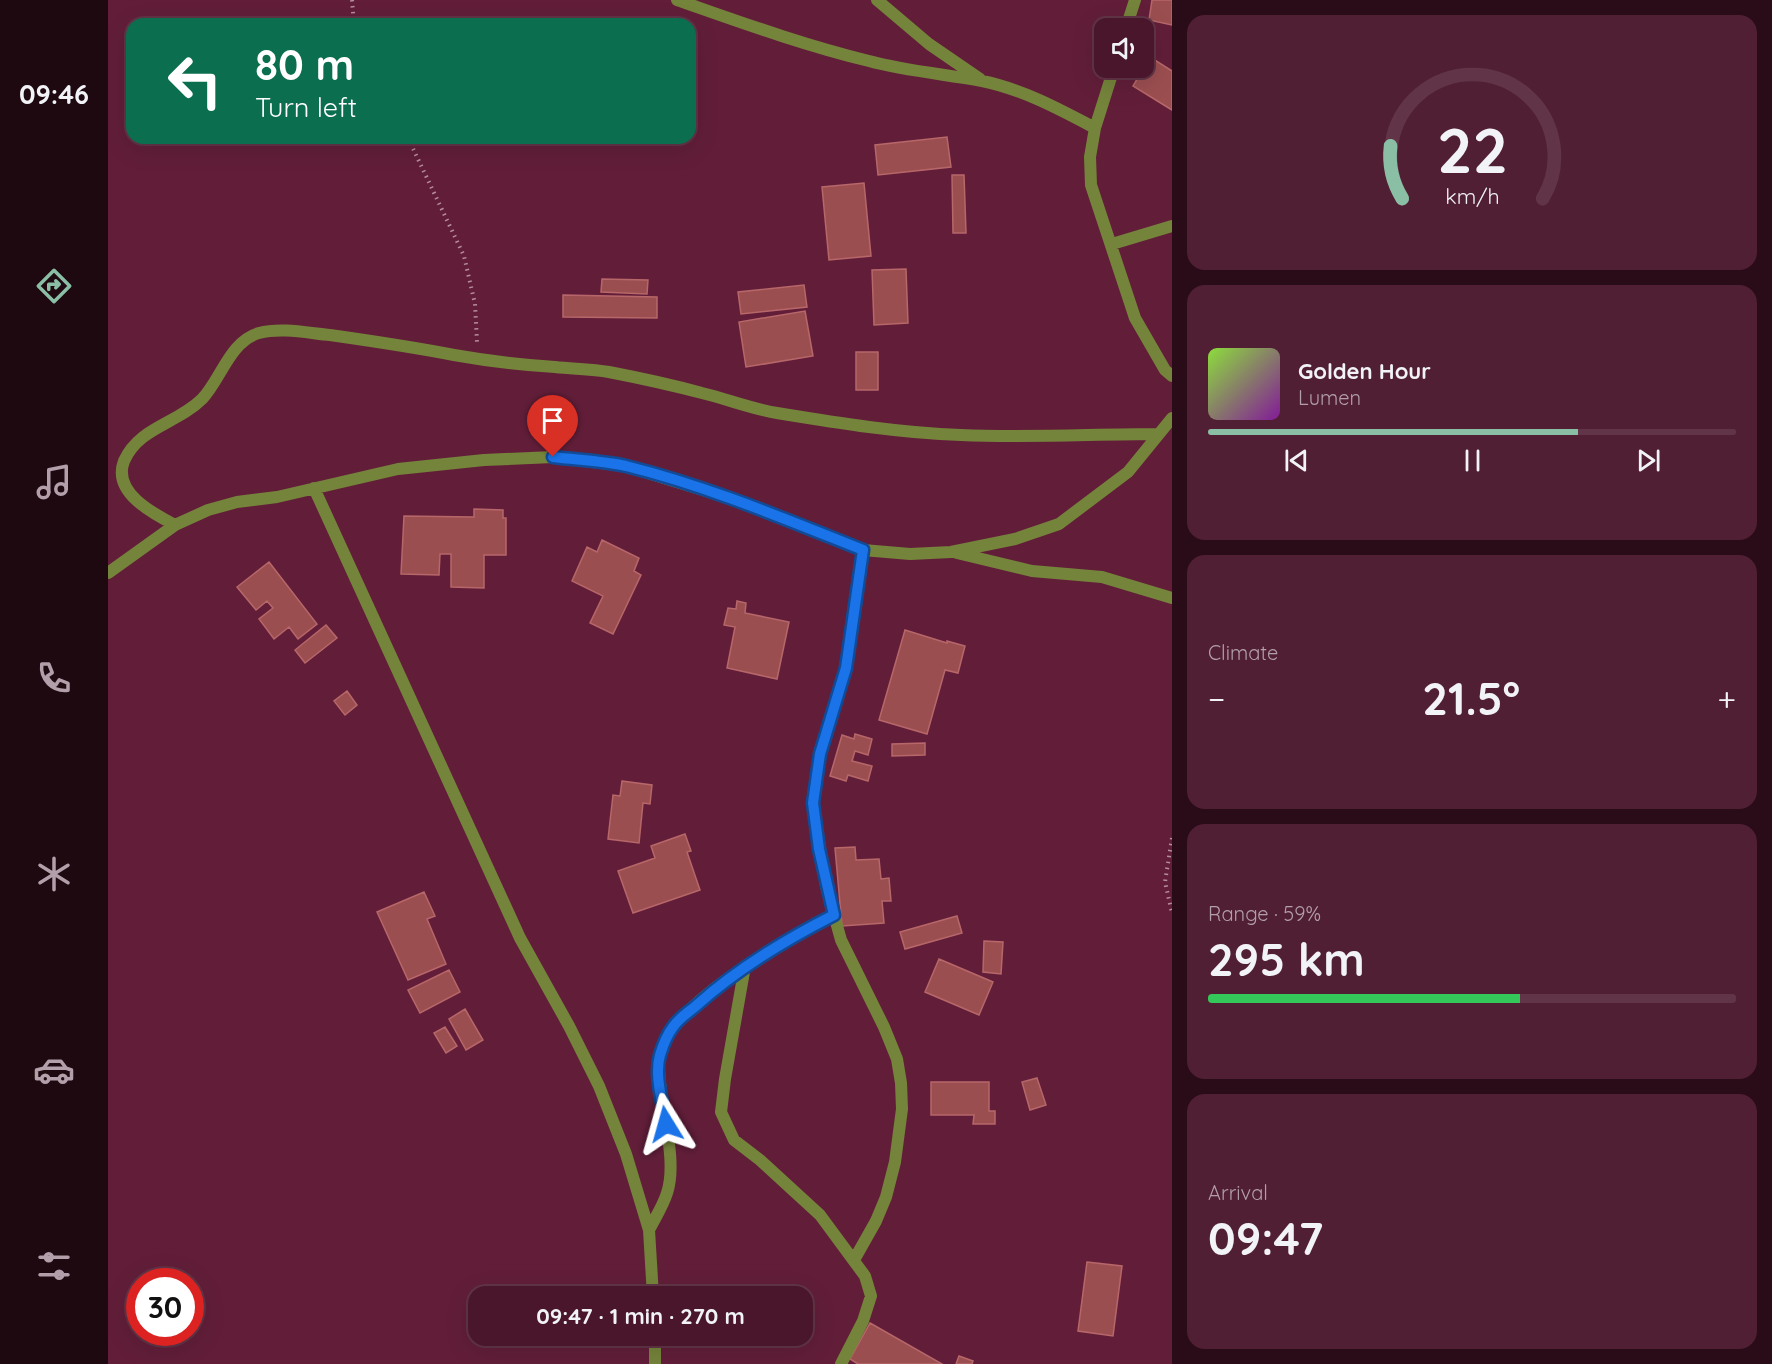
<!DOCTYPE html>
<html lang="en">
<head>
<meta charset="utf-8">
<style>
  body { margin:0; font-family:Quicksand,sans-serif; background:#511f33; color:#f1f3f6; height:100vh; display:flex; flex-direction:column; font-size:22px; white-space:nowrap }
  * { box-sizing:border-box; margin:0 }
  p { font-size:20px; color:#b29fa9 }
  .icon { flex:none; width:33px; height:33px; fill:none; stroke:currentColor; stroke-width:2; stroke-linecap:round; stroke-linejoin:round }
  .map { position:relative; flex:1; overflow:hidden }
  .panel { display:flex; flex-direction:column; gap:15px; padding:15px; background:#290c18; width:600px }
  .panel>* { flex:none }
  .banner { position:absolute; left:18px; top:18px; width:570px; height:126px; border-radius:18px; box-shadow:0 6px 24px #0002,0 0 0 2px #613547; background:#0b6e4f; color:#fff; overflow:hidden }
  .tools { position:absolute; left:986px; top:18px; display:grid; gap:12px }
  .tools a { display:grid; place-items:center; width:60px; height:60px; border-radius:12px; background:#4a162b; box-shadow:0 6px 24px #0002,0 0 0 2px #613547; font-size:30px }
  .speed { position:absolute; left:18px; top:1268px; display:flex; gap:12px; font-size:30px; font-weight:700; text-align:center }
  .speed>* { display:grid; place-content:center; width:78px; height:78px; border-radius:50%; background:#4a162b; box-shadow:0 6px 24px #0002,0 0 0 2px #613547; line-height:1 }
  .speed .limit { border:9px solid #d22; background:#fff; color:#111 }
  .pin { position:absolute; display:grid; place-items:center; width:51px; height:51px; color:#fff; margin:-62px -26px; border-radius:50% 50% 50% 0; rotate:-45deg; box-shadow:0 0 6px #0007 }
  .pin .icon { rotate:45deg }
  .me { position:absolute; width:66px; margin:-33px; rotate:352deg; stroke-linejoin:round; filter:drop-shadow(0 0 4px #0008) }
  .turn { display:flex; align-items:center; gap:21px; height:126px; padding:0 30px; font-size:27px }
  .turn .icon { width:78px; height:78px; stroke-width:2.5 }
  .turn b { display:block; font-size:42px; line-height:51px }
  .big { font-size:45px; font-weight:700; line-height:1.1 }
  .panel .card { flex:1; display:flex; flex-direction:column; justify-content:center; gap:9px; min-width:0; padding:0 21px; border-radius:18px; background:#511f33 }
  .panel .dial { align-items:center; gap:0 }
  .dial svg { height:156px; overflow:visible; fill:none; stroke:#613547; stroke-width:7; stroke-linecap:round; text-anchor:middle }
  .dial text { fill:#f1f3f6; stroke:none }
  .song { display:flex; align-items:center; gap:18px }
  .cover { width:72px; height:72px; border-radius:9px; background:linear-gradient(135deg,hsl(90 70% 55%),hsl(290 70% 35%)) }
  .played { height:6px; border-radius:3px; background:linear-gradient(90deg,#8abfa5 70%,#613547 70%) }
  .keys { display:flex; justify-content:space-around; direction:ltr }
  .heat { display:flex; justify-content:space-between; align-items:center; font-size:33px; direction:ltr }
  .charge { height:9px; border-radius:4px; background:linear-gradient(90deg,#34c759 59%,#613547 0) }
  .trip { position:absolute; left:360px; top:1286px; width:345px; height:60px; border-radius:18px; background:#4a162b; box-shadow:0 6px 24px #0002,0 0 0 2px #613547; font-weight:700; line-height:60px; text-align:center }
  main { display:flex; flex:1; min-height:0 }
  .tab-bar { display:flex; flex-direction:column; width:108px; justify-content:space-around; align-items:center; background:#1e0911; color:#b29fa9 }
  .tab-bar .icon { width:42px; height:42px }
  .tab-bar .selected { color:#8abfa5 }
  .tab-bar b { font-size:27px; color:#f1f3f6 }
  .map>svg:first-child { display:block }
</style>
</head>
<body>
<main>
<nav class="tab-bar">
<b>09:46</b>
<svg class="icon selected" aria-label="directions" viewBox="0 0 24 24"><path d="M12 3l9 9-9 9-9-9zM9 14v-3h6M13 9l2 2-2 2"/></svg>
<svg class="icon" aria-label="music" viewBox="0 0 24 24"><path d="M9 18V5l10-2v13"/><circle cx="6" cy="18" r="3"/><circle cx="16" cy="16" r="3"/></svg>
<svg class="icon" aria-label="phone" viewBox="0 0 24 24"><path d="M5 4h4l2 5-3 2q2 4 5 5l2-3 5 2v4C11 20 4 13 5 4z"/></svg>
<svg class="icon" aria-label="climate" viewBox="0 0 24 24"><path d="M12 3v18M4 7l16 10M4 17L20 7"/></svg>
<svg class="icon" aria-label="car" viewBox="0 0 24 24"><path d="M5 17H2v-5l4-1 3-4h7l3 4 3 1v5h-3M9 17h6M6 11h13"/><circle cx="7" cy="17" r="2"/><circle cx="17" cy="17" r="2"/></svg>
<svg class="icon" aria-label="filters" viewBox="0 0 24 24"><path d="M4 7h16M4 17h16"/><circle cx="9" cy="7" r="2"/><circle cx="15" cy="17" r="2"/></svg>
</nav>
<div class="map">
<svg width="1064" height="1364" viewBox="0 0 1064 1364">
  <rect width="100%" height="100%" fill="#621e39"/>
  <path fill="#9b4e50" stroke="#b76769" stroke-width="1.5" d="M1044 0H1064V25L1041 20Z
    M1042 57 1064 71V110L1025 86Z
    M839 137 843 167 770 175 767 145Z
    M844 175H856L858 233H845Z
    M756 183 763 256 721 260 714 187Z
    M798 269 800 323 766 325 764 270Z
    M494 279 540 280 539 294 493 292Z
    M696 285 699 307 633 314 630 292Z
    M455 295 549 297V318L455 317Z
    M697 311 705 356 638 367 631 322Z
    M748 352H770V390H748Z
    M366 509 395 510V518H398V555H376V588L343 587V554H332L331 575 293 574 296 516 366 517Z
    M494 540 531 558 526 571 533 575 505 634 482 623 495 596 464 581 479 547 489 552Z
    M161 562 209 624 190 639 181 627 166 639 151 619 165 608 159 601 148 610 129 587Z
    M629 601 638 603 637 613 681 622 669 679 619 668 627 627 616 625 620 608 628 609Z
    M218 625 229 638 197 663 187 650Z
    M797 630 839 643V641L857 646 850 673 837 670 819 734 771 720Z
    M239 691 249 705 237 715 226 701Z
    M747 734 764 739 760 755 747 751 744 761 764 766 760 781 740 775 738 781 722 776 734 735 746 739Z
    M817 743V755L784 756V744Z
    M514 781 544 785 542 804 535 803 531 843 500 839 505 795 512 796Z
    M577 834 583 851 579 852 592 890 525 913 510 871 547 858 543 846Z
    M747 847 748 860 771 859 773 879 781 878 783 901H774L776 923 734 926 727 848Z
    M316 892 327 916 319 919 338 964 300 980 269 912Z
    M849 916 854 933 797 949 792 932Z
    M876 941 895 942 893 974 875 972Z
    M831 959 885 982 871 1015 817 992Z
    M341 970 352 992 312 1013 300 990Z
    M357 1009 375 1040 358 1050 341 1019Z
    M337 1027 349 1046 338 1053 326 1033Z
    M929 1078 938 1105 922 1110 914 1082Z
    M823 1082H881V1111H887V1124H865L866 1115H823Z
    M979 1262 1014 1266 1005 1336 970 1331Z
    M762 1323 834 1364H750L742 1359Z
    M851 1356 865 1361 864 1364H848Z"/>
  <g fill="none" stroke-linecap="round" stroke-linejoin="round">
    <path stroke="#b68d9c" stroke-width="4" stroke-dasharray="1.5 4.5" stroke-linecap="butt" d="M244 0 246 24
      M300 138 356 256 367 304 369 342
      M1064 838 1057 882 1064 913"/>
    <path stroke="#75843b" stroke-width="12" d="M569 0C632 22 695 45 761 61 798 71 836 74 874 81 914 89 951 109 987 128
      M769 0 821 44 872 79
      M1018 28 1027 0
      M1006 68 987 128 982 157 983 185 1027 318 1057 370 1064 376
      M1004 244 1064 226
      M206 488 412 938 461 1026 491 1086 518 1154 541 1230 545 1296
      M67 525C44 513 4 492 16 461 31 427 69 424 94 399 113 379 122 341 151 333 173 327 200 333 222 335 264 341 305 347 346 355 380 361 413 365 447 367 465 369 483 369 501 372 532 378 564 385 594 393 619 399 644 409 669 413 730 423 792 433 853 435 919 438 985 434 1051 434
      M849 553 924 571 994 577 1064 598
      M0 573 67 525 100 510 129 502 169 497 290 469 376 460 445 457 517 466 605 493 665 514 755 550 802 554 843 552 907 539 951 524 1020 472 1064 418
      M637 966 617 1079 613 1112 626 1140 652 1160 712 1215 757 1276 763 1296 755 1321 733 1364
      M541 1230C547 1218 555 1206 559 1193 571 1157 549 1100 551 1061 554 1006 682 938 726 915
      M746 1260 768 1221 778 1197 787 1162 794 1109 793 1083 789 1059 776 1027 733 940 718 886 705 803 712 754 738 668 755 550
      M547 1335V1364"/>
  </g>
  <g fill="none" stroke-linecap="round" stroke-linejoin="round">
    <g stroke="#114b97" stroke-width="15">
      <path id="route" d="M445 457C469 460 495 461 518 466 599 486 677 519 755 550L738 668 712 754 705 803 711 849 726 915C677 940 630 968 589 1005 581 1012 571 1018 565 1027 559 1035 555 1045 552 1055 546 1076 555 1103 558 1124"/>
    </g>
    <use href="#route" stroke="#1a73e8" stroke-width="10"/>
  </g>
</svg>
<div class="tools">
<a><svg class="icon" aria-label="sound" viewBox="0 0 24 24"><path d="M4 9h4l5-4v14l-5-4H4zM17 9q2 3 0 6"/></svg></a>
</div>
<div class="speed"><div class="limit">30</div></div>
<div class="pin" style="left:445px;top:457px;background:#d93025"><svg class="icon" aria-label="arrive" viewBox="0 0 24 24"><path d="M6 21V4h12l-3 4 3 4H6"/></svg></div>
<svg class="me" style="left:558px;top:1124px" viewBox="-20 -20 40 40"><path d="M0-17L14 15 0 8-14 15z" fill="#1a73e8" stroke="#fff" stroke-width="4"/></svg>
<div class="trip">09:47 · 1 min · 270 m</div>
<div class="banner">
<div class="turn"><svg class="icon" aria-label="left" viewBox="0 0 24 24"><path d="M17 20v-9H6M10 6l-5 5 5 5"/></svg><div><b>80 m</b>Turn left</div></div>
</div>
</div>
<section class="panel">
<div class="card dial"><svg viewBox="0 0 100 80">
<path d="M14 69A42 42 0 1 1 86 69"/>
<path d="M14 69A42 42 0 0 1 8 42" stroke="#8abfa5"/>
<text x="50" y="56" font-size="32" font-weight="700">22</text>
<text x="50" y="72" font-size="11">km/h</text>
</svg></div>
<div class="card">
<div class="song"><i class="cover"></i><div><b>Golden Hour</b><p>Lumen</p></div></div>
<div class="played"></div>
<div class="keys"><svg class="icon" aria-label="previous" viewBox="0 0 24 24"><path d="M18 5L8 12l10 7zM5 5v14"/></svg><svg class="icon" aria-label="pause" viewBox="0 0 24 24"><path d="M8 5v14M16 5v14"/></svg><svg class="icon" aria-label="next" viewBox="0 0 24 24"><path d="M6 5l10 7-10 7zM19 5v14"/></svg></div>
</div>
<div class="card"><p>Climate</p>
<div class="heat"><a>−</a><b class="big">21.5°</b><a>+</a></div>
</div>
<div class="card"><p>Range · 59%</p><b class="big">295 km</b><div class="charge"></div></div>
<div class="card"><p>Arrival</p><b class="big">09:47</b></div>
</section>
</main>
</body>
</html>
